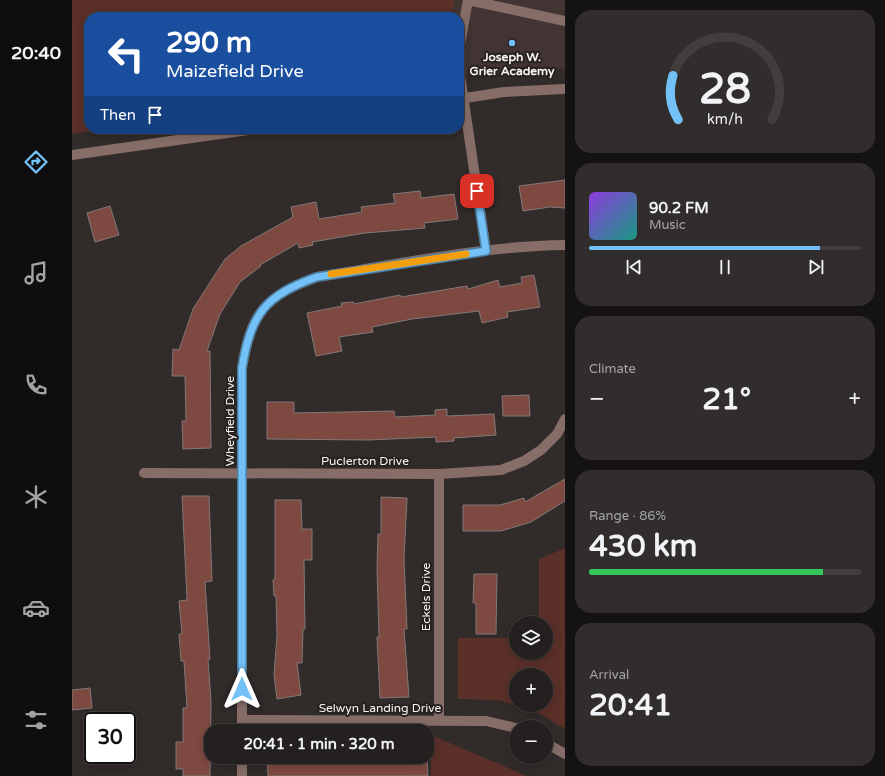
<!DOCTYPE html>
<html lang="en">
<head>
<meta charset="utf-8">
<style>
  body { margin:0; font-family:"Varela Round",sans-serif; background:#312d2d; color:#f1f3f6; height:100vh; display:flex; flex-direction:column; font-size:15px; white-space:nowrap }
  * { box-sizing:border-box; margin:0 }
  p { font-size:13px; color:#a3a3a5 }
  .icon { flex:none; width:22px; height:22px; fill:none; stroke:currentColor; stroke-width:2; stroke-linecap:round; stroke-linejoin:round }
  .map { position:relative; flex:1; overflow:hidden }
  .sheet { display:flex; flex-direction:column; gap:10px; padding:10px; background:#141212; width:320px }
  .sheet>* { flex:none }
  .hud { position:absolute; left:12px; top:12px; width:380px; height:122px; border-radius:16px; box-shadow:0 2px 10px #0003,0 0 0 1px #423e3e; background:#1a4fa0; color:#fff; overflow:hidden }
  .buttons { position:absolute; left:437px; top:616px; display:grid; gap:8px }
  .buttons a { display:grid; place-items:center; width:44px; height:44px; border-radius:50%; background:#252020; box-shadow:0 2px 10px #0003,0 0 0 1px #423e3e; font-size:20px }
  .speed { position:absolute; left:12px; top:712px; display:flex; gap:8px; font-size:20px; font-weight:700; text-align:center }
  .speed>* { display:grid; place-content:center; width:52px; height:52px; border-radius:50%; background:#252020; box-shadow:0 2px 10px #0003,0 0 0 1px #423e3e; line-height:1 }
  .speed .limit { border:2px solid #111; border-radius:6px; background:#fff; color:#111 }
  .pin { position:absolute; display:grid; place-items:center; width:34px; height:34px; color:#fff; margin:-17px; border-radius:8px; box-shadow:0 2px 6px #0006 }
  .me { position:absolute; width:44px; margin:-22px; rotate:0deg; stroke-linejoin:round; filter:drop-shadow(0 0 3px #0008) }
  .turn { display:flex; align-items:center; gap:14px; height:84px; padding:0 16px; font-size:18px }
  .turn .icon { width:52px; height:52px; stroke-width:2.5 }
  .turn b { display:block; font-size:28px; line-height:34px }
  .then { display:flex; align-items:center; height:38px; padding:0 16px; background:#0003; gap:8px; font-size:15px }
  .big { font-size:30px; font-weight:700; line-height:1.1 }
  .sheet .tile { flex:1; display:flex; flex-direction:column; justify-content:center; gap:6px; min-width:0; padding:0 14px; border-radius:16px; background:#312d2d }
  .sheet .dial { align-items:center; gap:0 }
  .dial svg { height:104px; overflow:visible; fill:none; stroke:#423e3e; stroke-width:7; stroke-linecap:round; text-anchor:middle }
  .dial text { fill:#f1f3f6; stroke:none }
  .song { display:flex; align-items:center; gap:12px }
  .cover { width:48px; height:48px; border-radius:6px; background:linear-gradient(135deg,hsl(270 70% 55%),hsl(170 70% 35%)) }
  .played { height:4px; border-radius:2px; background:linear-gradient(90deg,#73c1f6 85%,#423e3e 85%) }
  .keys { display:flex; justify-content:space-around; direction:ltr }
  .heat { display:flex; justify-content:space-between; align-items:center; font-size:22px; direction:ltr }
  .charge { height:6px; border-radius:3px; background:linear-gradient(90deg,#34c759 86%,#423e3e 0) }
  .trip { position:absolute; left:132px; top:724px; width:230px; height:40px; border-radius:16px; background:#252020; box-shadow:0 2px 10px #0003,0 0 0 1px #423e3e; font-weight:700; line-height:40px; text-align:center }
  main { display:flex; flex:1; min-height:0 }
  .menu { display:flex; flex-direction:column; width:72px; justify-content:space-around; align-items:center; background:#0f0d0d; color:#a3a3a5 }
  .menu .icon { width:28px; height:28px }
  .menu .selected { color:#73c1f6 }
  .menu b { font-size:18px; color:#f1f3f6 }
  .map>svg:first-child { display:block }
</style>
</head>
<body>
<main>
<nav class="menu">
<b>20:40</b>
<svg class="icon selected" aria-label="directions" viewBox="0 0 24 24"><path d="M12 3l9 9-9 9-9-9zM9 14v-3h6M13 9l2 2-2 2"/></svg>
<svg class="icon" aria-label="music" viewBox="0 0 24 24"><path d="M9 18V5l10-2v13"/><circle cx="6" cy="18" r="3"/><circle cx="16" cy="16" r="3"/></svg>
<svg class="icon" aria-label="phone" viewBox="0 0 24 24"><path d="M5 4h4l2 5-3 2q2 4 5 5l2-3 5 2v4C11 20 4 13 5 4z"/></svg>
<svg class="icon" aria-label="climate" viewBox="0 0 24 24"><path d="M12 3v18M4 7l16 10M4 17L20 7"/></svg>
<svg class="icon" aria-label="car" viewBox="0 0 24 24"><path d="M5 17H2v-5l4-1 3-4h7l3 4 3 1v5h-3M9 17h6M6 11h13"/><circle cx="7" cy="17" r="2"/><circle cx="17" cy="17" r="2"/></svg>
<svg class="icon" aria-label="filters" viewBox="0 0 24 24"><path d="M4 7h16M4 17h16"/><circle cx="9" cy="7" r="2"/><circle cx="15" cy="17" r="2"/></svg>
</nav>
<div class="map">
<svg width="493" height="776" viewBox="0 0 493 776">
  <rect width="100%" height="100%" fill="#312b2a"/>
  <path fill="#413432" d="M383 0H493V69L475 68 387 76V17H380Z"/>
  <path fill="#5a3029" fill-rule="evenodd" d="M0 0H383L380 17H17V129H36L0 134Z
    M493 548V729L462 710 426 700 386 699V638H444V653H474V623H467V559ZM444 675H474V705H444Z
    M359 735 455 776H359Z"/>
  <path fill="#7d4940" stroke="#817978" d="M493 180V208L478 207 451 211 447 186Z
    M348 191 349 198 382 194 386 219 352 223 353 228 293 233 240 242 241 245 227 248 226 243 188 265 189 266 168 282 148 314 135 351H138L139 448 111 449 110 421H114L113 376H100L101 349 107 350 121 309 153 259 169 246 221 217 219 207 244 202 247 219 290 212 289 207 323 203 321 194Z
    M38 206 47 235 23 242 15 213Z
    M462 275 468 307 435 312 436 317 410 323 407 311 340 319 300 327 301 332 267 337 270 351 244 356 235 313 270 306 269 303 281 302 282 304 328 295 329 297 395 286 396 289 426 280 428 287 450 283 449 277Z
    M457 395 458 416H431L430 396Z
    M195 402H222V413L322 411 323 417 363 415V410L375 409V416L422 414 424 435 382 438V441L364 442V437L297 440 195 439Z
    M493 479V501L459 522 429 531H391V505H428L452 498 453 502Z
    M110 496H137L140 581 133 582 138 659H136L139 702 138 776H111V769H104V742H111V708H115L112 661H109L107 634H110L107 601 115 600Z
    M309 497 335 498 332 559 335 629H332L337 697 308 698 305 637H307L305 569 306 534H309Z
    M203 500H229L230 529H240V560H232L233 629H231L230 663H225L229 695 205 699 202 675 205 635 204 596H202L201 580 203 579Z
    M402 574H425L424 634H404V603H401Z
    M18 688 20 708 0 710V690Z
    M195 757H355L356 776H196Z"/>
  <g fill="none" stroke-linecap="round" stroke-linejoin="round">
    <path stroke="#866d68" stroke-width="10" d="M396 0 493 21
      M387 50 396 0
      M387 68 414 251
      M387 99 432 92 493 89
      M0 155 183 129
      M72 473 367 474 429 470 452 461 469 450 485 434 493 419
      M170 720 414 721 444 728
      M367 720V474
      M170 731V368C179 313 193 296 245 277 327 264 410 246 493 245
      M474 743 493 754
      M170 757V776"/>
  </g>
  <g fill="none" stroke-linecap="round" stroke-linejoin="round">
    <g stroke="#4b7da0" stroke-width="10">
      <path id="route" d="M170 689V368C179 314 193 295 245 277L414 251 405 191"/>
    </g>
    <use href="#route" stroke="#73c1f6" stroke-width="7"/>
    <path stroke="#f59e0b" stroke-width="7" d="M259 274 394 254"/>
  </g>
  <circle fill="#73c1f6" stroke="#272120" stroke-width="1.5" cx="440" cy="43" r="4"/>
  <g text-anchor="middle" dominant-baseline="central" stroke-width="4" stroke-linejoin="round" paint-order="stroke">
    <g font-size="12" font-weight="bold" fill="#f8f4f3" stroke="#272120">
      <text x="440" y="57">Joseph W.<tspan x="440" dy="14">Grier Academy</tspan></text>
    </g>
    <g font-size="12" fill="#f8f4f3" stroke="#272120">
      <text transform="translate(158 421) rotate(-90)">Wheyfield Drive</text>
      <text x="293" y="461">Puclerton Drive</text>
      <text transform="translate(354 597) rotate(-90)">Eckels Drive</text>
      <text x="308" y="708">Selwyn Landing Drive</text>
    </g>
  </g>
</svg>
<div class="buttons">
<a><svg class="icon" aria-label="layers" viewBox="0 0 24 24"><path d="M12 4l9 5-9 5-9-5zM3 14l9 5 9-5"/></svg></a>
<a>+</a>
<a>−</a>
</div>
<div class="speed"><div class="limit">30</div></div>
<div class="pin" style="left:405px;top:191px;background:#d93025"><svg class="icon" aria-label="arrive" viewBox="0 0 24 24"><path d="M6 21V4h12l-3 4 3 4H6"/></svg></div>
<svg class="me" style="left:170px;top:689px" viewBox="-20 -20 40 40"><path d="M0-17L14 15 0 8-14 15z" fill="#73c1f6" stroke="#fff" stroke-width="4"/></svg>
<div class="trip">20:41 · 1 min · 320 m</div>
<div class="hud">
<div class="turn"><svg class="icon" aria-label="left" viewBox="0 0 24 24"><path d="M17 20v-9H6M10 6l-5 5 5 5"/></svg><div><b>290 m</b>Maizefield Drive</div></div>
<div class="then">Then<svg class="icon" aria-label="arrive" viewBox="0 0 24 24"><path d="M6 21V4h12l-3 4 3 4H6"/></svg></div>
</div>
</div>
<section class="sheet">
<div class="tile dial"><svg viewBox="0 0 100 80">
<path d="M14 69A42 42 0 1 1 86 69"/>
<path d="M14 69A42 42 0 0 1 10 35" stroke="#73c1f6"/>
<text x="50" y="56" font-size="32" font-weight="700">28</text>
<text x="50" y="72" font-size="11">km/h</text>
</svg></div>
<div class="tile">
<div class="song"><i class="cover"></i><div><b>90.2 FM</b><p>Music</p></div></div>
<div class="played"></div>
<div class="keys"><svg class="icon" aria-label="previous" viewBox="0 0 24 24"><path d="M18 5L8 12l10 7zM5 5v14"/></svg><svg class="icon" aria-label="pause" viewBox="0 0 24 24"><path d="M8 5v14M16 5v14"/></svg><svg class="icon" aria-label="next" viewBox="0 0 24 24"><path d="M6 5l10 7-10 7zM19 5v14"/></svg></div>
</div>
<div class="tile"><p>Climate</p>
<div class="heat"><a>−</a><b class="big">21°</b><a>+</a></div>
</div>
<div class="tile"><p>Range · 86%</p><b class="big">430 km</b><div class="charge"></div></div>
<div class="tile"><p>Arrival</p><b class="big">20:41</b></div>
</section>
</main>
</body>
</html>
